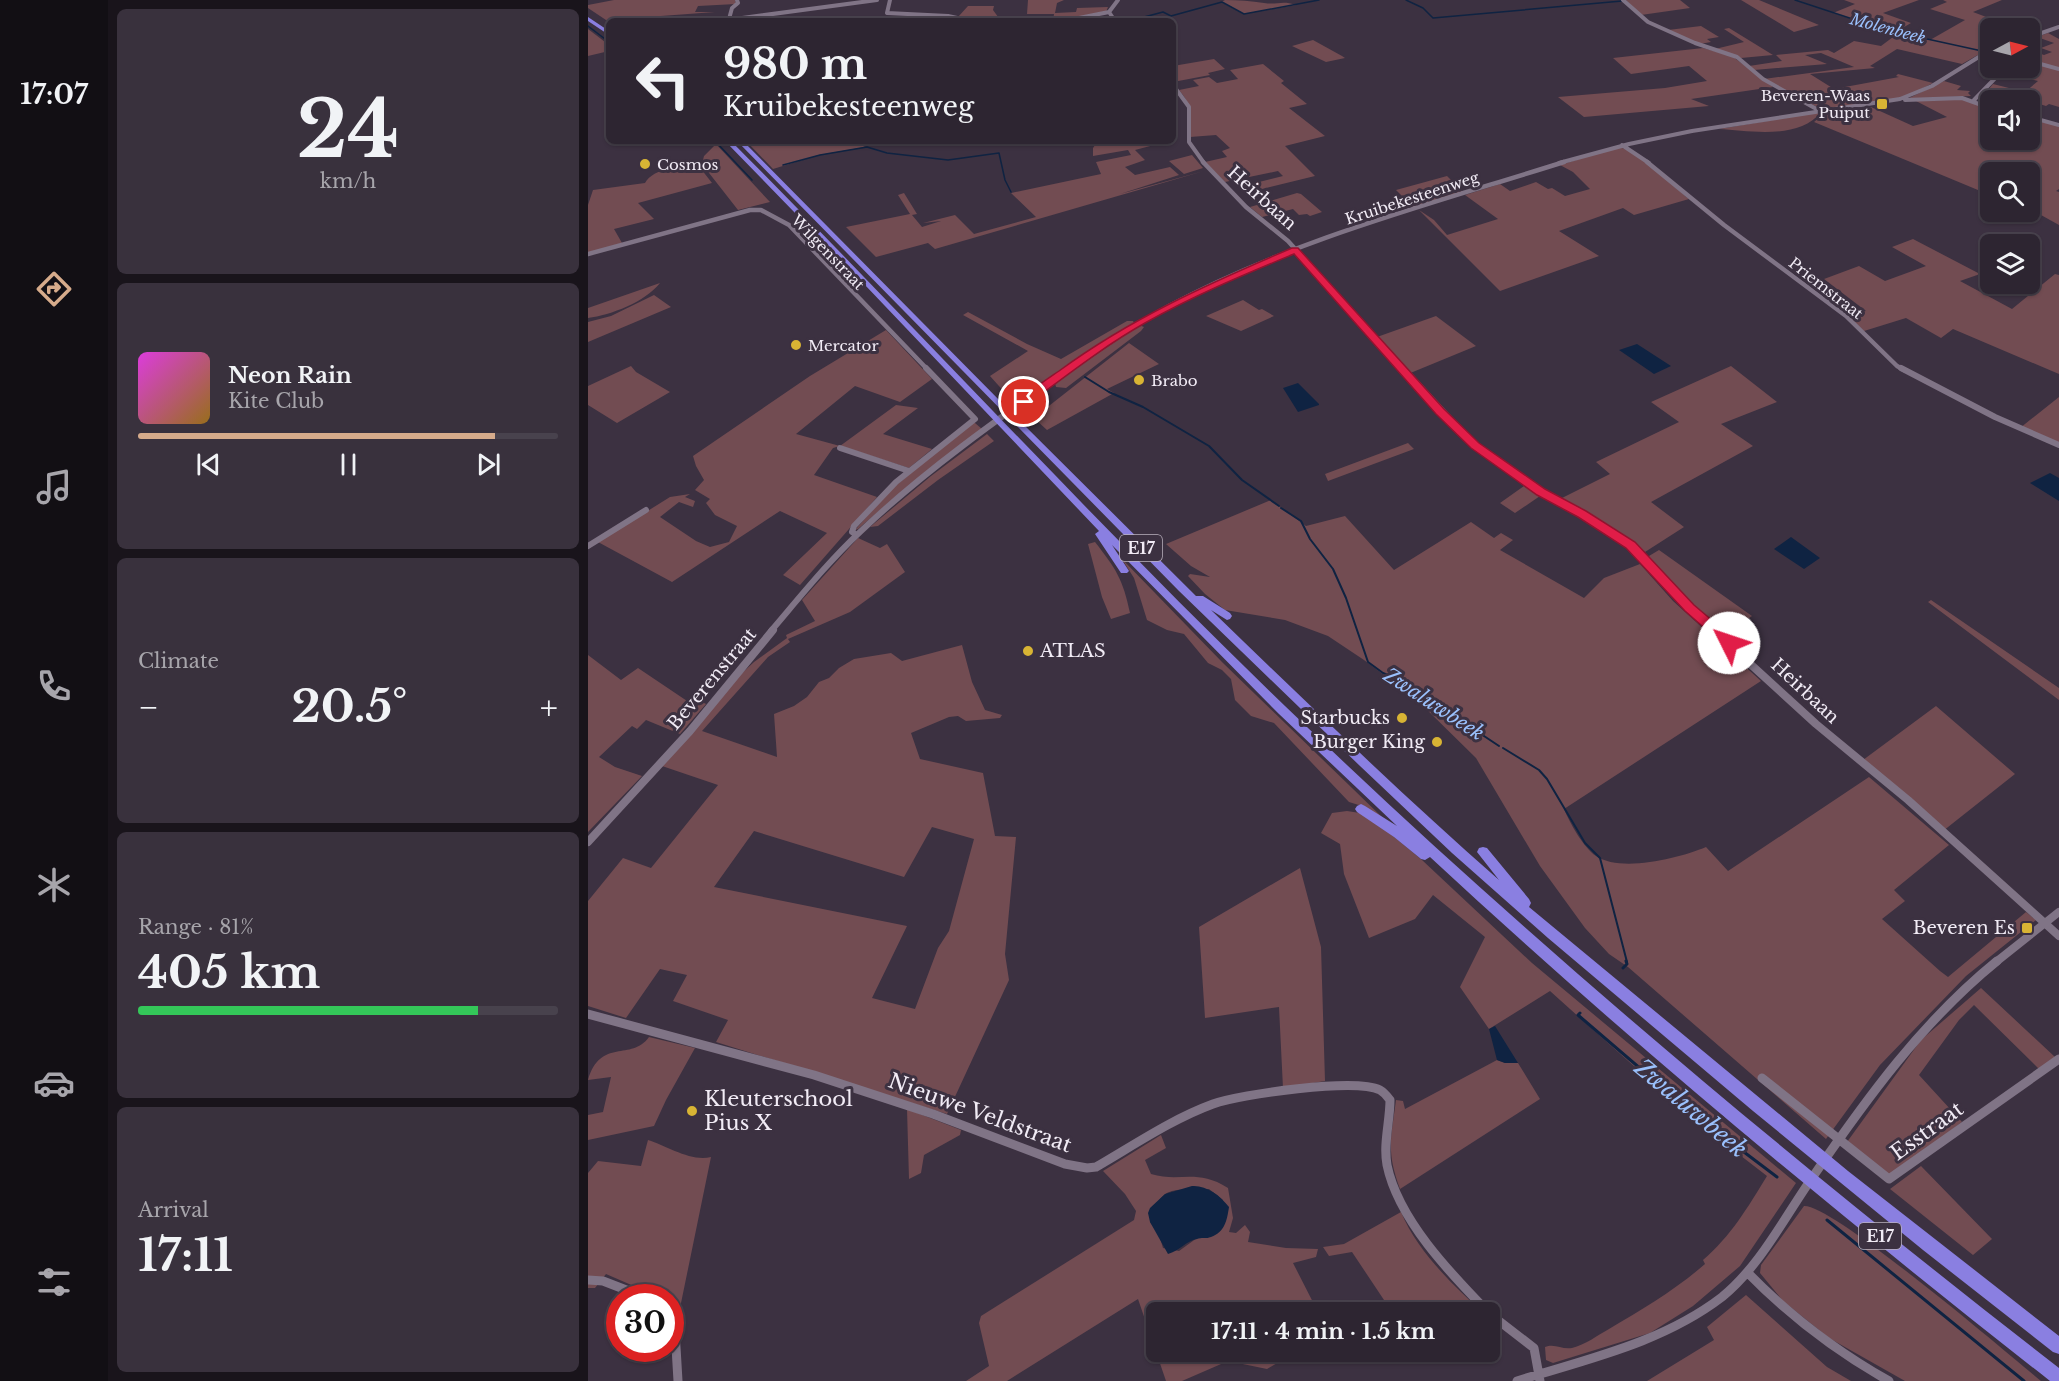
<!DOCTYPE html>
<html lang="en">
<head>
<meta charset="utf-8">
<style>
  body { margin:0; font-family:"Libre Baskerville",serif; background:#39313d; color:#f1f3f6; height:100vh; display:flex; flex-direction:column; font-size:22px; white-space:nowrap }
  * { box-sizing:border-box; margin:0 }
  p { font-size:20px; color:#a7a5ab }
  .icon { flex:none; width:33px; height:33px; fill:none; stroke:currentColor; stroke-width:2; stroke-linecap:round; stroke-linejoin:round }
  .map { position:relative; flex:1; overflow:hidden }
  .details { display:flex; flex-direction:column; gap:9px; padding:9px; background:#19141b; width:480px }
  .details>* { flex:none }
  .guide { position:absolute; left:18px; top:18px; width:570px; height:126px; border-radius:9px; box-shadow:0 2px 4px #0004,0 0 0 2px #48424d; background:#2d2531; color:#f1f3f6; overflow:hidden }
  .needle { width:39px; rotate:83deg }
  .fabs { position:absolute; left:1392px; top:18px; display:grid; gap:12px }
  .fabs a { display:grid; place-items:center; width:60px; height:60px; border-radius:9px; background:#2d2531; box-shadow:0 2px 4px #0004,0 0 0 2px #48424d; font-size:30px }
  .speed { position:absolute; left:18px; top:1284px; display:flex; gap:12px; font-size:30px; font-weight:700; text-align:center }
  .speed>* { display:grid; place-content:center; width:78px; height:78px; border-radius:50%; background:#2d2531; box-shadow:0 2px 4px #0004,0 0 0 2px #48424d; line-height:1 }
  .speed .limit { border:9px solid #d22; background:#fff; color:#111 }
  .pin { position:absolute; display:grid; place-items:center; width:51px; height:51px; color:#fff; margin:-26px; border:3px solid #fff; border-radius:50%; box-shadow:0 2px 6px #0007 }
  .me { position:absolute; width:66px; margin:-33px; rotate:311deg; stroke-linejoin:round; filter:drop-shadow(0 0 4px #0008) }
  .turn { display:flex; align-items:center; gap:21px; height:126px; padding:0 18px; font-size:27px }
  .turn .icon { width:78px; height:78px; stroke-width:2.5 }
  .turn b { display:block; font-size:42px; line-height:51px }
  .big { font-size:45px; font-weight:700; line-height:1.1 }
  .details .card { flex:1; display:flex; flex-direction:column; justify-content:center; gap:9px; min-width:0; padding:0 21px; border-radius:9px; background:#39313d }
  .details .dial { align-items:center; gap:0 }
  .dial b { font-size:78px; line-height:1 }
  .song { display:flex; align-items:center; gap:18px }
  .cover { width:72px; height:72px; border-radius:9px; background:linear-gradient(135deg,hsl(300 70% 55%),hsl(40 70% 35%)) }
  .played { height:6px; border-radius:3px; background:linear-gradient(90deg,#d6ab8b 85%,#48424d 85%) }
  .keys { display:flex; justify-content:space-around; direction:ltr }
  .heat { display:flex; justify-content:space-between; align-items:center; font-size:33px; direction:ltr }
  .charge { height:9px; border-radius:4px; background:linear-gradient(90deg,#34c759 81%,#48424d 0) }
  .trip { position:absolute; left:558px; top:1302px; width:354px; height:60px; border-radius:9px; background:#2d2531; box-shadow:0 2px 4px #0004,0 0 0 2px #48424d; font-weight:700; line-height:60px; text-align:center }
  main { display:flex; flex:1; min-height:0 }
  .tabs { display:flex; flex-direction:column; width:108px; justify-content:space-around; align-items:center; background:#120f14; color:#a7a5ab }
  .tabs .icon { width:42px; height:42px }
  .tabs .on { color:#d6ab8b }
  .tabs b { font-size:27px; color:#f1f3f6 }
  .map>svg:first-child { display:block }
</style>
</head>
<body>
<main>
<nav class="tabs">
<b>17:07</b>
<svg class="icon on" aria-label="directions" viewBox="0 0 24 24"><path d="M12 3l9 9-9 9-9-9zM9 14v-3h6M13 9l2 2-2 2"/></svg>
<svg class="icon" aria-label="music" viewBox="0 0 24 24"><path d="M9 18V5l10-2v13"/><circle cx="6" cy="18" r="3"/><circle cx="16" cy="16" r="3"/></svg>
<svg class="icon" aria-label="phone" viewBox="0 0 24 24"><path d="M5 4h4l2 5-3 2q2 4 5 5l2-3 5 2v4C11 20 4 13 5 4z"/></svg>
<svg class="icon" aria-label="climate" viewBox="0 0 24 24"><path d="M12 3v18M4 7l16 10M4 17L20 7"/></svg>
<svg class="icon" aria-label="car" viewBox="0 0 24 24"><path d="M5 17H2v-5l4-1 3-4h7l3 4 3 1v5h-3M9 17h6M6 11h13"/><circle cx="7" cy="17" r="2"/><circle cx="17" cy="17" r="2"/></svg>
<svg class="icon" aria-label="filters" viewBox="0 0 24 24"><path d="M4 7h16M4 17h16"/><circle cx="9" cy="7" r="2"/><circle cx="15" cy="17" r="2"/></svg>
</nav>
<section class="details">
<div class="card dial"><b>24</b><p>km/h</p></div>
<div class="card">
<div class="song"><i class="cover"></i><div><b>Neon Rain</b><p>Kite Club</p></div></div>
<div class="played"></div>
<div class="keys"><svg class="icon" aria-label="previous" viewBox="0 0 24 24"><path d="M18 5L8 12l10 7zM5 5v14"/></svg><svg class="icon" aria-label="pause" viewBox="0 0 24 24"><path d="M8 5v14M16 5v14"/></svg><svg class="icon" aria-label="next" viewBox="0 0 24 24"><path d="M6 5l10 7-10 7zM19 5v14"/></svg></div>
</div>
<div class="card"><p>Climate</p>
<div class="heat"><a>−</a><b class="big">20.5°</b><a>+</a></div>
</div>
<div class="card"><p>Range · 81%</p><b class="big">405 km</b><div class="charge"></div></div>
<div class="card"><p>Arrival</p><b class="big">17:11</b></div>
</section>
<div class="map">
<svg width="1471" height="1381" viewBox="0 0 1471 1381">
  <rect width="100%" height="100%" fill="#3c3141"/>
  <path fill="#724c52" fill-rule="evenodd" d="M26 0H147L148 4 110 6 107 12H127L46 18 45 21 21 22 0 8V5Z
    M440 0H476L469 3 467 13 488 12 489 8 520 7 518 12 465 21 466 14H439Z
    M637 0C651 0 663 1 676 3 690 5 694 0 708 5L655 14 633 2Z
    M1038 0H1092L1102 8 1053 15Z
    M1153 0H1171L1231 25 1206 32Z
    M1256 0H1331L1295 13 1323 23 1306 33 1245 13 1267 4Z
    M1355 0H1414L1385 12 1417 24 1402 28V48L1374 64 1309 49 1282 66 1287 68 1222 74 1246 89 1311 77 1308 76 1310 74 1345 83 1321 95 1299 101 1233 109 1176 79 1266 67 1233 53 1217 55 1239 64 1166 70 1161 66 1194 61 1188 55 1240 50 1246 53 1266 41 1293 46 1309 34 1342 40 1377 20 1342 9 1359 2Z
    M380 6H406L405 10 413 21H386L370 17Z
    M1113 26 1131 37 1119 39 1123 42 1112 44 1080 30Z
    M1141 28 1185 55 1153 58 1127 49 1156 42 1136 29Z
    M0 29 21 45V51L0 56Z
    M1460 33 1471 39V68L1442 60V50L1456 55 1464 52 1453 48 1466 43 1449 37Z
    M725 40 754 56 757 58 738 62 704 46Z
    M1115 48 1144 56 1185 87 1103 99 1121 106 996 117 970 97 1077 88 1119 81 1101 66 1043 74 1025 58Z
    M626 59 637 69 620 73 622 75 585 82V66Z
    M1442 62 1471 70V107L1461 104 1458 106 1431 98 1427 100H1402V107L1390 102 1405 84 1437 92 1450 81 1417 73 1419 68H1442Z
    M675 64 696 81 693 83 719 104 701 108 737 136 697 146 727 176 674 189 667 183 695 176 690 171 637 182 617 162 639 157 634 151 642 148 628 135 602 137C604 117 604 105 591 90L611 86 605 80 621 77 629 83 650 79 642 70Z
    M1356 81 1373 86 1369 90 1382 91 1380 93 1383 96 1319 99Z
    M1376 99 1402 109V140H1442V119L1471 126V189L1468 191 1471 192V225L1442 209V172H1402V195L1226 122 1238 112 1283 107 1325 126 1359 117 1328 101Z
    M1233 112C1211 140 1162 131 1131 129Z
    M158 141H267L277 147 231 155 185 169Z
    M510 141H566V145L547 150 557 160 537 167 547 175 582 167 591 175 532 194 616 171 347 249 340 243 288 257 258 227 322 214 310 195 316 193 329 214 324 215 334 227 353 221 335 223 367 215 386 234 448 217 423 193 513 174 508 162 543 155 540 150 505 156V148Z
    M128 144 182 202 150 210 114 164 116 156Z
    M1030 147C1052 150 1083 185 1101 199L1046 215 1035 208 971 231 1011 256 912 291 831 210 846 220 859 235 910 219 877 195 912 184 922 191 948 182 960 189 964 188 977 196 1002 189 985 172 972 165Z
    M604 155 615 168 596 174 581 161Z
    M110 165 124 183 50 203 66 219 26 229 34 243 0 253V205L5 190 57 183C66 167 93 168 110 165Z
    M859 176 875 192 826 208 808 190Z
    M709 193 713 194 734 212 722 216 719 214 711 215 705 209 674 217 662 207Z
    M1325 239 1392 274 1372 281 1424 309 1467 274 1471 275V374L1365 329 1353 338 1318 318 1276 331 1259 315 1278 311 1236 279 1271 266 1297 281 1338 266 1304 247Z
    M72 283C57 302 23 315 0 318V308Z
    M66 295 83 307 0 342V322L23 316Z
    M655 300 671 310 674 309 686 316 653 331 618 316Z
    M380 312 439 344 473 359 539 321H545L546 323 427 404 402 376 440 351 375 315Z
    M848 316 888 346 820 374 789 337Z
    M551 325 556 327 553 331 478 388 468 387 467 383Z
    M298 330 344 379 312 402 267 386 208 434 252 446 308 405 330 408 295 434 344 449 321 468 252 446 245 448 226 475 289 497 212 585 195 575 239 533 192 511 84 582 10 542 82 497 102 494 97 497 107 501 105 507 91 502 72 517 108 541 122 547 141 542 149 526 127 515 118 503 122 499 107 490 116 480 108 466 105 456 222 376Z
    M541 343 571 364 519 389 526 393 459 430 448 420 457 409Z
    M43 366 48 372 82 392 29 423 0 405V386Z
    M1143 366 1189 402 1133 424 1165 446 1063 502 1096 527 1057 552 1032 533 972 499 1022 474 1008 462 1091 422 1063 402Z
    M1471 397V443L1432 428Z
    M383 423H387L394 429 319 487 270 529 267 530 299 493Z
    M399 434 406 441 350 480 290 526 282 527 343 476Z
    M820 443 826 449 740 481 737 474Z
    M936 486 952 496 927 513 912 503Z
    M683 500 718 526 757 516 806 570 883 522 906 538 913 533 925 540 912 550 996 598 1016 578 1052 564 1085 601 1173 681 976 809C982 823 995 847 1008 856 1033 873 1092 858 1118 847L1140 871 1281 777 1361 845 1306 890 1317 901 1294 919 1352 971 1360 977 1438 912 1448 920 1378 976 1292 1065 1238 1139 1040 967 1021 954 997 928 952 866 888 758 829 700 776 660 740 636 697 620 637 610 617 594 600 576 602 574 622 577 603 566 578 544Z
    M270 538 292 548 299 544 317 572 262 612 200 639 202 642 180 657 114 731 189 757 186 714 206 706 219 697 231 682 241 678 251 668 266 659 303 653 314 661 374 645 384 682 397 710 414 715 412 718 378 721 370 716 361 717 323 733 332 759 395 773 407 836 428 837 417 954 421 980 359 1114 128 1042 140 1020 85 1001 99 975 72 969 38 1018 0 1006V901L35 858 63 868 130 785 74 766 153 674 166 662 199 638 198 635 227 621 214 600ZM344 827 386 839 361 931 350 948 327 1009 284 998 319 926 126 887 166 831 316 877Z
    M507 542C528 569 535 579 542 613L523 619 514 597 500 544Z
    M1071 550 1164 616 1134 637 1062 564 1061 556Z
    M534 559 634 662 796 819 774 806 761 802 686 723 663 716 647 700 643 679 634 670 620 663 596 634 579 630 559 620 546 578Z
    M1343 600 1471 688V700L1340 602Z
    M0 655 33 680 50 668 108 707 114 702 118 704 92 734 58 720 49 729 44 726 11 757 27 767 54 776 0 832Z
    M1348 706 1427 774 1355 831 1275 760Z
    M759 811 772 813 799 831 834 860 944 963 1208 1183 1152 1266 1105 1306 1062 1333 965 1363 958 1360 957 1347C967 1343 974 1350 984 1348 997 1345 1010 1335 1021 1329 1055 1309 1087 1290 1117 1264L1115 1260C1143 1236 1160 1207 1179 1176 1103 1118 1033 1055 962 991L901 1029 872 987 897 937 845 895 827 919 781 938 756 874 752 844 733 833 744 813Z
    M712 868 733 947 737 1081 695 1088 691 1007 617 1018 611 927Z
    M1393 988 1467 1057 1451 1069 1386 1005 1371 1020 1331 1075 1374 1122 1303 1177 1259 1142 1333 1040Z
    M61 1037 107 1048 78 1100 66 1126 0 1140V1115L15 1112 23 1077 0 1080C13 1037 43 1062 61 1037Z
    M909 1060 917 1063H930L952 1099 812 1189C798 1151 803 1139 808 1100L815 1101 817 1109Z
    M319 1109 373 1130 372 1135 336 1155 333 1173 321 1179Z
    M573 1135 578 1148 557 1160 563 1174C592 1183 608 1168 640 1188L645 1218 641 1232 648 1233 657 1225 662 1232 660 1242 698 1248 730 1249 728 1257 705 1263 730 1312H568V1352H708L679 1369 640 1361 594 1381H578L550 1299 419 1381H378L401 1366 391 1323 393 1316 546 1220 548 1211 537 1194 515 1171ZM621 1189 635 1200 620 1238H609L591 1251 575 1248 571 1235 562 1222C574 1183 584 1191 621 1189Z
    M60 1140C79 1146 103 1162 123 1157L92 1308 83 1304 82 1298 71 1297 18 1274 7 1288H0V1173L10 1161 53 1166Z
    M1333 1166 1404 1239 1385 1255 1302 1189Z
    M1216 1206C1246 1205 1419 1353 1453 1381H1317L1241 1338 1195 1301 1172 1273 1173 1265Z
    M813 1212C829 1251 864 1284 894 1312H804L764 1252 741 1256 735 1247 756 1244Z
    M1158 1295 1239 1367 1263 1381H1059L1126 1340 1119 1327Z"/>
  <path fill="#0f2342" d="M1049 344 1083 366 1066 374 1031 350Z
    M710 383 731 404V405L710 412 695 388Z
    M1462 473 1471 478V501L1442 483Z
    M1203 537 1232 558 1216 569 1186 549Z
    M907 1026 930 1063H917L909 1060 901 1029Z
    M604 1186C618 1185 632 1195 641 1207 639 1220 637 1232 623 1237 618 1239 613 1237 609 1239 598 1241 591 1251 580 1254L562 1222 560 1213 562 1208 577 1194Z"/>
  <g fill="none" stroke-linecap="round" stroke-linejoin="round">
    <path stroke="#0f2342" stroke-width="1.5" d="M818 0 835 8 845 18 1034 1
      M1207 0 1298 30 1394 51
      M541 21 575 12 583 16 634 2 656 14 731 0
      M0 26 21 42
      M127 141 164 180
      M195 165 232 155 279 147 299 153 360 160 411 153 417 180 423 192"/>
    <path stroke="#0f2342" stroke-width="2" d="M497 377 521 392 555 407 621 446 654 480 691 506
      M693 508 713 521 722 539 745 569 758 598 780 662 795 673 812 680 911 746
      M915 748 951 770 959 779 997 843 1012 858 1039 962"/>
    <path stroke="#0f2342" stroke-width="3" d="M1035 968 1039 964 1038 961
      M992 1013 990 1015 1103 1112 1189 1177
      M1239 1220 1436 1381"/>
    <path stroke="#807486" stroke-width="4" d="M302 0 299 13 360 16 383 21
      M1035 0 1060 22 1107 43 1149 57 1175 79 1232 111
      M521 12 530 0
      M521 12 527 21
      M141 19 144 8 150 3 149 0
      M132 21 289 0
      M476 21 521 12
      M1445 36 1471 27
      M1442 61 1471 69
      M585 85 601 107V142L616 163
      M1317 100 1374 98 1402 108
      M1387 102 1386 100 1417 68
      M1442 117 1471 125
      M1034 145 1061 163
      M971 163 1041 144 1104 131 1312 99 1344 86 1402 50"/>
    <path stroke="#807486" stroke-width="4.5" d="M615 162 658 207 700 241 816 370
      M1059 162 1136 225 1258 316 1309 366 1316 370
      M0 254 162 210H173L201 225 340 370
      M481 370C513 347 546 325 581 306 704 240 843 204 976 162"/>
    <path stroke="#807486" stroke-width="6" d="M815 368 887 446 953 492 994 514 1043 545 1101 608 1127 631
      M1313 368 1407 417 1471 445
      M252 448 321 471
      M269 535 264 532 266 526 308 482 387 419 338 368
      M0 546 58 510
      M183 631C212 597 240 562 272 532 335 472 411 418 483 368"/>
    <path stroke="#807486" stroke-width="8" d="M1125 630 1228 724 1320 800 1471 936
      M0 842 102 731 185 630
      M1408 962 1471 912"/>
    <path stroke="#807486" stroke-width="9" d="M0 1014 226 1075 345 1114 477 1164 499 1168 508 1167C546 1145 584 1119 625 1104 653 1094 767 1078 792 1090 797 1093 799 1096 802 1100 802 1121 795 1144 799 1165 810 1219 862 1273 900 1312
      M1174 1078 1301 1179 1471 1059
      M1160 1273C1202 1316 1248 1351 1301 1381
      M0 1280 15 1281 59 1298
      M82 1314 87 1330 90 1381
      M902 1314 946 1348 952 1381
      M929 1381C999 1359 1074 1343 1134 1297 1172 1266 1196 1218 1224 1178 1279 1098 1334 1022 1409 961"/>
    <path fill="#8a7fe1" fill-rule="evenodd" d="M0 17 21 31V35L0 21Z
      M137 141H143C329 328 507 523 697 706 942 942 1203 1160 1471 1368V1381H1462C1249 1214 1040 1041 842 857L837 860 833 859 806 837 769 812 767 809 769 806 773 804 777 806 809 826 691 714 524 545 541 571 539 573H533L507 534 511 531 277 285Z
      M149 141H155L419 408 608 596H615L642 613 644 616 642 619 639 620 623 610C717 701 812 793 911 880L889 852 891 848 895 847 899 848 941 899 943 903 941 907 1260 1171 1471 1336V1354L1465 1352 1335 1250 1165 1111 960 938 864 853 772 766 591 591Z"/>
  </g>
  <path fill="#e11d48" stroke="#92132f" stroke-width="1.5" d="M704 248H710L856 409 891 443 957 489 998 511 1047 542 1106 605 1146 639 1148 643 1146 646H1137L1097 611 1038 548 990 517 949 495 883 448 848 414 706 254C655 275 605 296 557 323 516 346 478 376 440 404H433L431 402C442 390 458 380 471 371 543 318 622 283 704 248Z"/>
  <g fill="#d8b434" stroke="#3c3141" stroke-width="2">
    <rect x="1288" y="98" width="12" height="12" rx="3"/>
    <circle cx="57" cy="164" r="6"/>
    <circle cx="208" cy="345" r="6"/>
    <circle cx="551" cy="380" r="6"/>
    <circle cx="440" cy="651" r="6"/>
    <circle cx="814" cy="718" r="6"/>
    <circle cx="849" cy="742" r="6"/>
    <rect x="1433" y="922" width="12" height="12" rx="3"/>
    <circle cx="104" cy="1111" r="6"/>
  </g>
  <g text-anchor="middle" dominant-baseline="central" stroke-width="6" stroke-linejoin="round" paint-order="stroke">
    <g font-size="15" fill="#f1ebf5" stroke="#3c3141" text-anchor="start">
      <text x="1282" y="95" text-anchor="end">Beveren-Waas<tspan x="1282" dy="17">Puiput</tspan></text>
      <text x="69" y="164">Cosmos</text>
      <text x="220" y="345">Mercator</text>
      <text x="563" y="380">Brabo</text>
    </g>
    <g font-size="15" fill="#f1ebf5" stroke="#3c3141">
      <text transform="translate(824 198) rotate(-18)">Kruibekesteenweg</text>
      <text transform="translate(240 252) rotate(46)">Wilgenstraat</text>
      <text transform="translate(1238 288) rotate(38)">Priemstraat</text>
    </g>
    <g font-size="16" font-style="italic" fill="#9ac0fc" stroke="#3c3141">
      <text transform="translate(1300 28) rotate(15)">Molenbeek</text>
    </g>
    <g fill="#3c3141" stroke="#bbb3bf" stroke-width="1.5">
      <rect x="532" y="535" width="42" height="26" rx="4.5"/>
      <rect x="1271" y="1223" width="42" height="26" rx="4.5"/>
    </g>
    <g font-size="16" font-weight="bold" fill="#f1ebf5">
      <text x="553" y="548">E17</text>
      <text x="1292" y="1236">E17</text>
    </g>
    <g font-size="18" fill="#f1ebf5" stroke="#3c3141">
      <text transform="translate(674 198) rotate(42)">Heirbaan</text>
      <text transform="translate(124 679) rotate(-50)">Beverenstraat</text>
      <text transform="translate(1217 691) rotate(43)">Heirbaan</text>
    </g>
    <g font-size="18" fill="#f1ebf5" stroke="#3c3141" text-anchor="end">
      <text x="452" y="651" text-anchor="start">ATLAS</text>
      <text x="802" y="718">Starbucks</text>
      <text x="837" y="742">Burger King</text>
      <text x="1427" y="928">Beveren Es</text>
    </g>
    <g font-size="20" font-style="italic" fill="#9ac0fc" stroke="#3c3141">
      <text transform="translate(846 704) rotate(33)">Zwaluwbeek</text>
    </g>
    <g font-size="21" fill="#f1ebf5" stroke="#3c3141" text-anchor="start">
      <text x="116" y="1099">Kleuterschool<tspan x="116" dy="24">Pius X</tspan></text>
    </g>
    <g font-size="21" fill="#f1ebf5" stroke="#3c3141">
      <text transform="translate(392 1113) rotate(20)">Nieuwe Veldstraat</text>
      <text transform="translate(1339 1131) rotate(-36)">Esstraat</text>
    </g>
    <g font-size="24" font-style="italic" fill="#9ac0fc" stroke="#3c3141">
      <text transform="translate(1103 1108) rotate(40)">Zwaluwbeek</text>
    </g>
  </g>
</svg>
<div class="fabs">
<a><svg class="needle" viewBox="-14 -14 28 28"><path d="M0-13l5 13h-10z" fill="#e53935"/><path d="M0 13l5-13h-10z" fill="#a7a5ab"/></svg></a>
<a><svg class="icon" aria-label="sound" viewBox="0 0 24 24"><path d="M4 9h4l5-4v14l-5-4H4zM17 9q2 3 0 6"/></svg></a>
<a><svg class="icon" aria-label="search" viewBox="0 0 24 24"><circle cx="10" cy="10" r="6"/><path d="M15 15l6 6"/></svg></a>
<a><svg class="icon" aria-label="layers" viewBox="0 0 24 24"><path d="M12 4l9 5-9 5-9-5zM3 14l9 5 9-5"/></svg></a>
</div>
<div class="speed"><div class="limit">30</div></div>
<div class="pin" style="left:436px;top:402px;background:#d93025"><svg class="icon" aria-label="arrive" viewBox="0 0 24 24"><path d="M6 21V4h12l-3 4 3 4H6"/></svg></div>
<svg class="me" style="left:1141px;top:643px" viewBox="-20 -20 40 40"><circle r="19" fill="#fff"/><path d="M0-13L10 11 0 6-10 11z" fill="#e11d48"/></svg>
<div class="trip">17:11 · 4 min · 1.5 km</div>
<div class="guide">
<div class="turn"><svg class="icon" aria-label="left" viewBox="0 0 24 24"><path d="M17 20v-9H6M10 6l-5 5 5 5"/></svg><div><b>980 m</b>Kruibekesteenweg</div></div>
</div>
</div>
</main>
</body>
</html>
